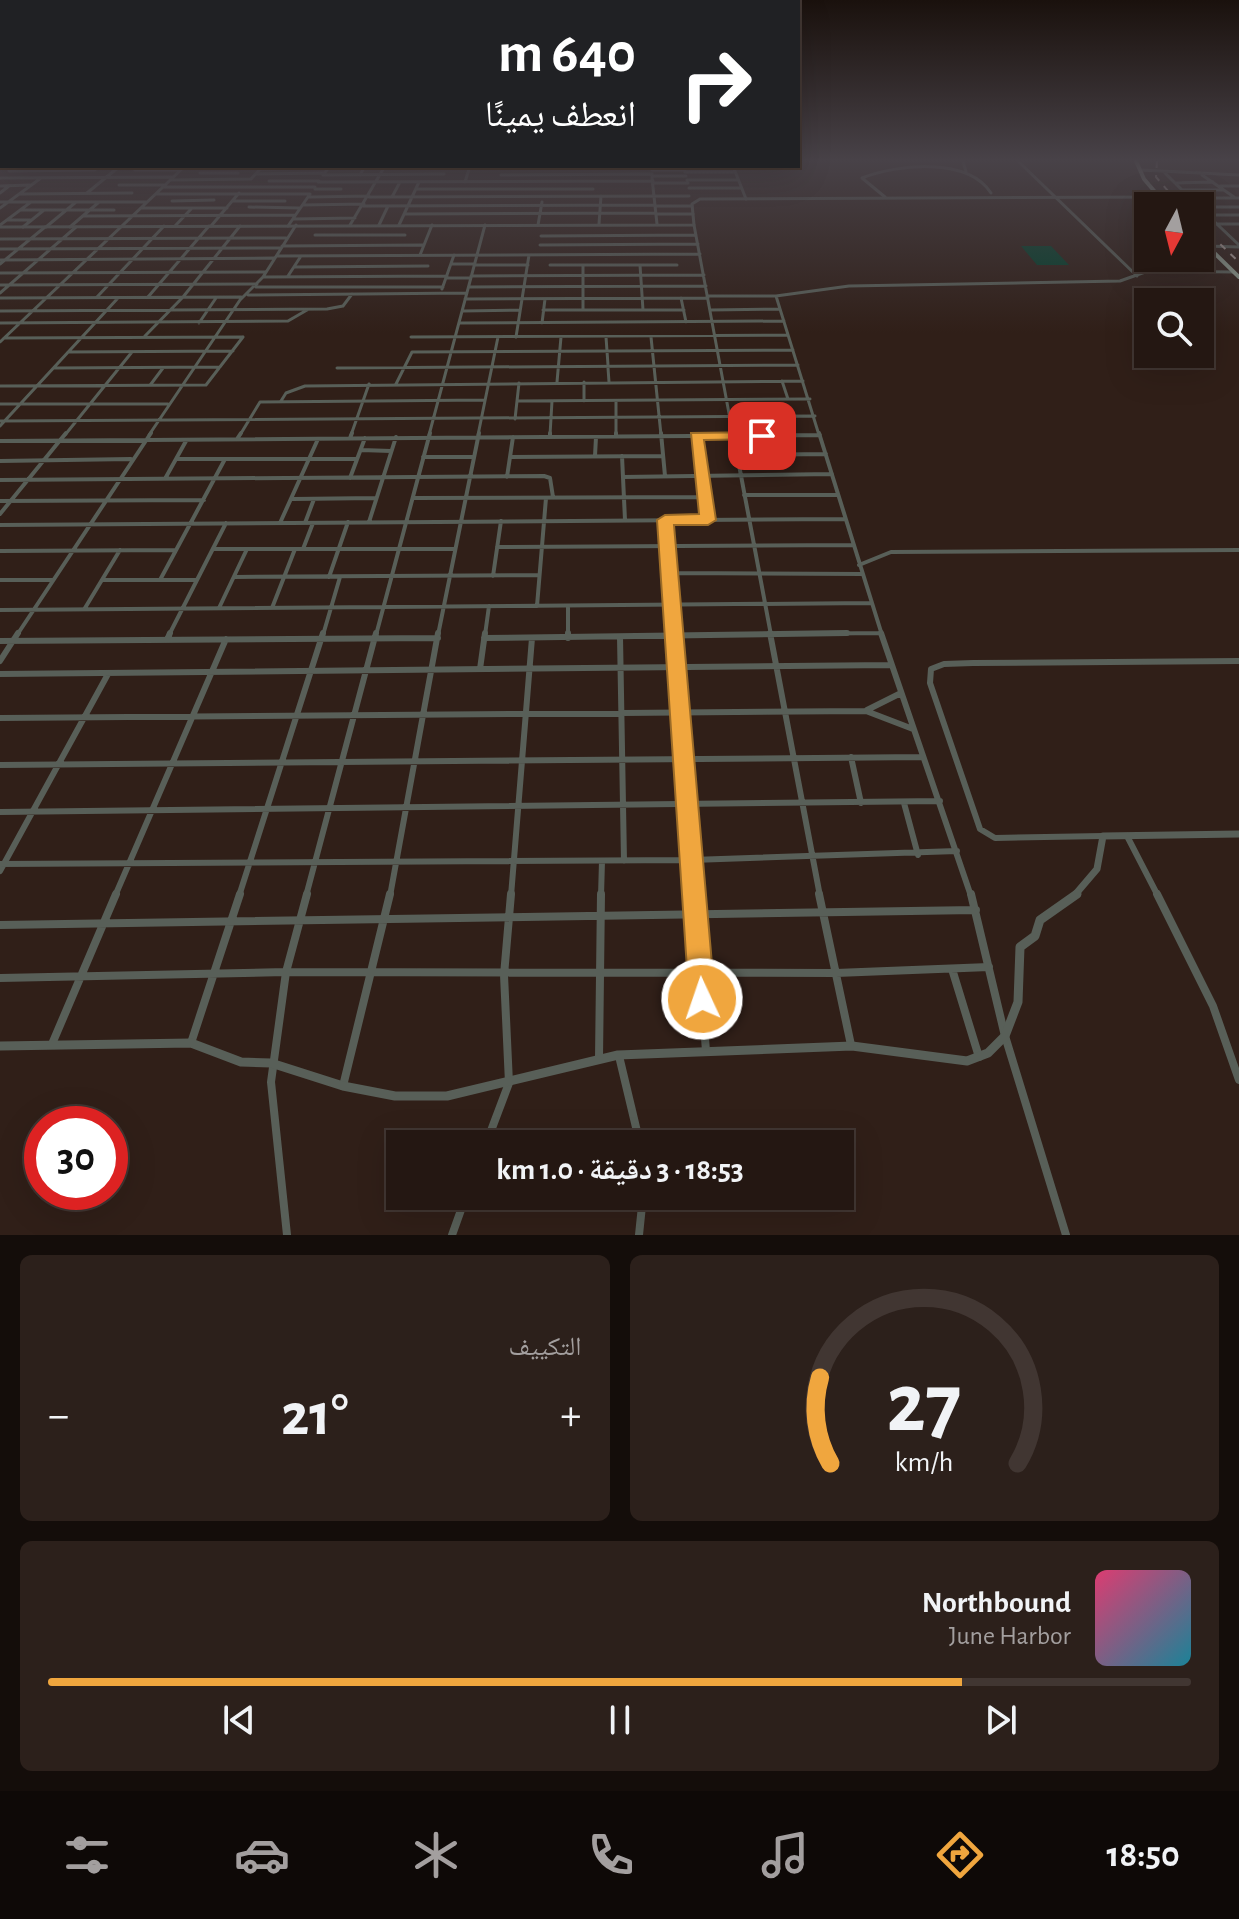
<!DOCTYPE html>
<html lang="ar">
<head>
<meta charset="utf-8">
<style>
  body { margin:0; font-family:"Alegreya Sans","Noto Naskh Arabic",sans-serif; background:#2c201b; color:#f1f3f6; direction:rtl; height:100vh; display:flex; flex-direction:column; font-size:30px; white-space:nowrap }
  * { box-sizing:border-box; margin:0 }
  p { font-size:26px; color:#a39f9f }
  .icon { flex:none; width:44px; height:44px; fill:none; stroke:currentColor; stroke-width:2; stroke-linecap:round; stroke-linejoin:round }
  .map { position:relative; height:1235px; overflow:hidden; direction:ltr }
  .details { display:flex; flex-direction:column; gap:20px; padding:20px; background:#140d0a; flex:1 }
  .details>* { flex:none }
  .banner { position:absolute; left:0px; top:0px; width:800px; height:168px; box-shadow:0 8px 32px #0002,0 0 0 2px #413632; direction:rtl; background:#202124; color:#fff; overflow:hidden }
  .needle { width:52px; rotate:187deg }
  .tools { position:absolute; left:1134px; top:192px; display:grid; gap:16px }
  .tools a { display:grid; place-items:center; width:80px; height:80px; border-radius:0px; background:#241712; box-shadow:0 8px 32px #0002,0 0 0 2px #413632; font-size:40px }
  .speed { position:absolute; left:24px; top:1106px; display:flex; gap:16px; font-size:40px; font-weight:700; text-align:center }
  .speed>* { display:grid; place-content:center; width:104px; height:104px; border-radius:50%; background:#241712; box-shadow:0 8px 32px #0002,0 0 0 2px #413632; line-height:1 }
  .speed .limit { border:12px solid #d22; background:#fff; color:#111 }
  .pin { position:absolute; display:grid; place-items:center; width:68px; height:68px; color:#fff; margin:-34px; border-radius:16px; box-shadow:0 4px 12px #0006 }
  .me { position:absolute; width:88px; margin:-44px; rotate:357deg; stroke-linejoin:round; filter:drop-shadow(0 0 6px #0008) }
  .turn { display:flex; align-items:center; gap:28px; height:168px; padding:0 32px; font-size:36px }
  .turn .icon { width:104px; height:104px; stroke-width:2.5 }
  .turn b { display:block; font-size:56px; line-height:68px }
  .big { font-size:60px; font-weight:700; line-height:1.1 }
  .details .card { flex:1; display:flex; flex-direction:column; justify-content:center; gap:12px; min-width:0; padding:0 28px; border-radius:12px; background:#2c201b }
  .details .dial { align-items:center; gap:0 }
  .dial svg { height:208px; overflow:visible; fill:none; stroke:#413632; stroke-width:7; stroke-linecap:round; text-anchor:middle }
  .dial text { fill:#f1f3f6; stroke:none }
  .song { display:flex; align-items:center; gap:24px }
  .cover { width:96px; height:96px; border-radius:12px; background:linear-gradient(135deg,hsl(340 70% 55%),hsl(190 70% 35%)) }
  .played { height:8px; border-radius:4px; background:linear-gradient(90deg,#f0a63e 80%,#413632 80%) }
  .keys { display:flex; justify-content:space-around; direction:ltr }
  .heat { display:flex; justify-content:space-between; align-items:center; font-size:44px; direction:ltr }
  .details .tiles { flex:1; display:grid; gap:20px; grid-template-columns:1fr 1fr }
  .card:last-child { grid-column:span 2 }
  .trip { position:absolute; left:386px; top:1130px; width:468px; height:80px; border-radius:0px; background:#241712; box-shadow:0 8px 32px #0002,0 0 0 2px #413632; font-weight:700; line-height:80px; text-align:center; direction:rtl }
  .tabs { display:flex; height:128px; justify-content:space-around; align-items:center; background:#0e0907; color:#a39f9f }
  .tabs .icon { width:56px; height:56px }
  .tabs .active { color:#f0a63e }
  .tabs b { font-size:36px; color:#f1f3f6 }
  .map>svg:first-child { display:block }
</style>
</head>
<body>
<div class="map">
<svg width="1239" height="1235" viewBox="0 0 1239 1235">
  <rect width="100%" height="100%" fill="#301f18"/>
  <path fill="#023f2b" d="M1021 246H1051L1069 265H1037Z"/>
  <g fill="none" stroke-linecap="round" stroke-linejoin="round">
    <path stroke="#585f58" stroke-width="3" d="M963 161 966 172
      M1018 161 1137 276
      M24 166H38
      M733 166 746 199
      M503 167H651
      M184 168 262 167
      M384 168H447
      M261 169 327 168
      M135 170H179
      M652 170H685
      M1141 170 1239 175
      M9 171 95 170
      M685 172H735
      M200 173H238
      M1165 173 1198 206
      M257 174 323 173
      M323 175 444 174
      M323 175 330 166
      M360 175 365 166
      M501 175 652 174
      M1202 175 1234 197
      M652 176H686
      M0 178 172 177
      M652 178 657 224
      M251 179 263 166
      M171 180 251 179
      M687 180H737
      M269 181H319
      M318 182 653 181
      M465 182 470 166
      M653 183H688
      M1175 183 1213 182
      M119 185H164
      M0 186 30 185
      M1220 186H1239
      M164 187H315
      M689 188H741
      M315 189H341
      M416 189H593
      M1181 190H1223
      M0 193 9 186
      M87 193 120 166
      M20 194 132 193
      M157 194H310
      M309 197 369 196
      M369 197 689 196
      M392 197 400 182
      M885 197 862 178C897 164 968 157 991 193
      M1189 198H1239
      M172 201 214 200
      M233 201H285
      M0 202H146
      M303 205 364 204
      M363 206 655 205
      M655 206H692
      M249 207 300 208
      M1200 207H1239
      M0 208 41 178
      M142 208H227
      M1200 208 1239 245
      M20 210H114
      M404 214 656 213
      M656 214H693
      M1208 215H1239
      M83 216 295 215
      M293 219 355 218
      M8 220H30
      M599 224 601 196
      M1216 224H1239
      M0 225 31 202
      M350 225 385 166
      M379 225 388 206
      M399 225 419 182
      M538 225 542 202
      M694 225 733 435
      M175 226 192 208
      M211 226 239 193
      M288 226 310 194
      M23 227 44 210
      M46 227 76 202
      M70 227 99 202
      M315 235H405
      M541 236 696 235
      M0 239 286 238
      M540 245 698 244
      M282 246 423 245
      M1206 246 1239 247
      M0 249 281 248
      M420 255 432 225
      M277 256 700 254
      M0 260 274 258
      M0 264 45 227
      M451 264H474
      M474 265H528
      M550 265H677
      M583 265V310
      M640 265 643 310
      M294 267 428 266
      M0 273 265 272
      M288 276 301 256
      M471 276 704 275
      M264 277 447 276
      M446 278H470
      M0 285 257 284
      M256 287H443
      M469 287 706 286
      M442 289 454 255
      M0 293 76 227
      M248 295 467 293
      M707 296H776L849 286 1120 281 1148 271 1233 272
      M776 296 819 435
      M97 297 164 226
      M148 297 209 226
      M0 298 241 297
      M681 298 686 322
      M465 299 708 298
      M543 310H684
      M710 310 780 309
      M0 311 327 309 343 306 352 294
      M462 311 520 310
      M0 323 288 321 307 310
      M199 323 216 298
      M459 323 784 321
      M542 323 545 299
      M145 336 183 297 240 226
      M411 337 788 335
      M516 337 529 255
      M606 337 608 365
      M651 337 661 435
      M4 338 243 337
      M0 342 185 166
      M68 352 233 351
      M54 368 220 367
      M337 368 798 365
      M608 368 609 382
      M782 381 788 399
      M557 382 561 337
      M584 382V401
      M151 384 163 368
      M396 384 412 352 793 350
      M0 386 206 385 243 337
      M281 401 286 393 305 386 803 381
      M517 401 810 399
      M616 401V435
      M0 404H168
      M515 419 519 383
      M0 421 815 416
      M0 426 118 298
      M65 435 132 352
      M149 435 240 300 263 277 296 225
      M240 435 260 402 485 400
      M351 435 369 384
      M429 435 485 225
      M478 435 498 337
      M550 435 552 401"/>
    <path stroke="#585f58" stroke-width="4" d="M616 433V437
      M661 433 665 476
      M733 433 771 635
      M819 433 882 635
      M696 436 708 520
      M550 437V433
      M350 438 352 433
      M237 439 241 433
      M0 441 820 435
      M361 450 391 451
      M737 455 826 454
      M595 456 596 437
      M622 456 625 520
      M423 457H474
      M510 457 663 456
      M177 459H357
      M0 461 131 459
      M166 477 186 441
      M507 477 513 437
      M623 477 832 474
      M350 478 365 438
      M0 480 544 476 550 478 553 497
      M744 495H838
      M413 498 704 497
      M293 499 376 498
      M0 501 204 500
      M0 514 66 433
      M665 520 674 635
      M369 522 396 437
      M280 523 318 439
      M305 523 314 499
      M0 525 845 519
      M497 547 853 545
      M213 549H455
      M303 549 313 523
      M0 551 176 550
      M859 565 891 552 1239 550
      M669 573 862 574
      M493 576 501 521
      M234 577 539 575
      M329 577 348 522
      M0 580H53
      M102 580H197
      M160 580 225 459
      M537 606 546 498
      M568 606V635
      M85 608 120 550
      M219 608 247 549
      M272 608 295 549
      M0 610 872 603
      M17 635 151 433
      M169 635 226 523
      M323 635 340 577
      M376 635 430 433
      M438 635 479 433
      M485 635 489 606
      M688 635 880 633"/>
    <path stroke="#585f58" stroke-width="6" d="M568 633V638
      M674 633 694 896
      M770 633 820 896
      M881 633 971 896
      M620 637 624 861
      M484 638 847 633
      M167 640 170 633
      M0 641 438 638
      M0 661 18 633
      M480 669 485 633
      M0 674 891 665
      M867 710 901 693
      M0 718 866 711 913 729
      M851 757 861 803
      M0 765 923 757
      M904 803 918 855
      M0 812 940 801
      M1103 836 995 838 980 829 930 683 931 669 944 664 973 663 1239 661
      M1127 836 1158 896
      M0 864 692 860 957 851
      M0 871 108 674
      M115 896 226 639
      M239 896 323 633
      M306 896 376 633
      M390 896 438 633
      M511 896 532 638
      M601 896 602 861"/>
    <path stroke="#585f58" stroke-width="8" d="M694 894 706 1051
      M819 894 851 1045
      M971 894 1005 1036 1066 1235
      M1157 894 1213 1006 1239 1080
      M0 925 976 910
      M952 969 979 1057
      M0 978 286 972 836 973 989 967
      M191 1043 240 894
      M52 1044 116 894
      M619 1056 640 1144
      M599 1058 601 894
      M343 1086 390 894
      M486 1144 509 1083 504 975 511 894
      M287 1235 271 1082 286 972 307 894
      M452 1235 466 1196
      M639 1235 643 1196"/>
    <path stroke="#585f58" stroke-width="3" d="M0 227 694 225 692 204 700 199 1159 197"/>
    <path stroke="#585f58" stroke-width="7" d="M1074 896 1097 869 1103 836 1239 834"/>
    <path stroke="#585f58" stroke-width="9" d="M0 1046 191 1043 241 1062 271 1063 343 1086 395 1096H447L618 1055 852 1046 967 1061 988 1053 1005 1036 1018 1002 1020 947 1035 936 1040 920 1077 894"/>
    <path stroke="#8d9a8d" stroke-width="4" d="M1136 161 1144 179 1167 206
      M1200 239 1239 277"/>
    <path stroke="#ac9e99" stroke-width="2" stroke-dasharray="7 7" stroke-linecap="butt" d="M1157 161 1156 177 1181 206
      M1200 225 1239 262"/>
  </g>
  <linearGradient id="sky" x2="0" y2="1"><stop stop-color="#1a110d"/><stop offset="0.48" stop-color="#484248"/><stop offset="1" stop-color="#484248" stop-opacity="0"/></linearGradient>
  <rect width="1239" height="333" fill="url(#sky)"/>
  <path fill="#f0a63e" stroke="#9c6c28" stroke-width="2" d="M762 432 767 433V439L704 440 716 520 708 525H674L715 999 712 1009 702 1013 693 1009 689 999 657 520 665 515 699 514 691 433Z"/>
</svg>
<div class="tools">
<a><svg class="needle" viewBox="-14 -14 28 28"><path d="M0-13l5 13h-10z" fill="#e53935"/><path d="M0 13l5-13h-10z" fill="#a39f9f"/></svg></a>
<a><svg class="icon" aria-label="search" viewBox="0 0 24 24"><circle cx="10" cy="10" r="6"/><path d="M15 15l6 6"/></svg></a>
</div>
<div class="speed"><div class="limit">30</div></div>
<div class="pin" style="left:762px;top:436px;background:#d93025"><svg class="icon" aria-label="arrive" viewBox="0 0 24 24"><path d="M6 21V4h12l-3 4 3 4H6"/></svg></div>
<svg class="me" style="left:702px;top:999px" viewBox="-20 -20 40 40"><circle r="17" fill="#f0a63e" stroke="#fff" stroke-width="3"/><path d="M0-11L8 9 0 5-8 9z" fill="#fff"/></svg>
<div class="trip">18:53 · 3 دقيقة · 1.0 km</div>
<div class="banner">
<div class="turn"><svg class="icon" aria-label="right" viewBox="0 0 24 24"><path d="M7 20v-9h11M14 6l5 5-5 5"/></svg><div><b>640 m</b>انعطف يمينًا</div></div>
</div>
</div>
<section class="details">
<div class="tiles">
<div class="card dial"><svg viewBox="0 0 100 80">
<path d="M14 69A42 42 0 1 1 86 69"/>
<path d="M14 69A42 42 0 0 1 10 36" stroke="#f0a63e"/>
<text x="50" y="56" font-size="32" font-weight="700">27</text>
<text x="50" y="72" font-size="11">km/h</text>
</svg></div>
<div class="card"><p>التكييف</p>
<div class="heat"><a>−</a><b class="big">21°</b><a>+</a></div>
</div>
<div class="card">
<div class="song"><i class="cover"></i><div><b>Northbound</b><p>June Harbor</p></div></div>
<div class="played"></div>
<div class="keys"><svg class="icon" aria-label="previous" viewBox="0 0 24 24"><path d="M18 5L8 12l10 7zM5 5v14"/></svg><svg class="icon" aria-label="pause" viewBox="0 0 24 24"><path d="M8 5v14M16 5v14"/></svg><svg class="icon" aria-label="next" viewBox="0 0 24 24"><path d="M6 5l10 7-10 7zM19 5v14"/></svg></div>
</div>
</div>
</section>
<nav class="tabs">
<b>18:50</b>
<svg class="icon active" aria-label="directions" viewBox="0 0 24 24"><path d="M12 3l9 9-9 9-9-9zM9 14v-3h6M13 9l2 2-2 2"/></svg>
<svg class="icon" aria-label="music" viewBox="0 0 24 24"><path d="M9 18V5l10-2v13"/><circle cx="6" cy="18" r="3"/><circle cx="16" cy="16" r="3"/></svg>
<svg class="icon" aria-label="phone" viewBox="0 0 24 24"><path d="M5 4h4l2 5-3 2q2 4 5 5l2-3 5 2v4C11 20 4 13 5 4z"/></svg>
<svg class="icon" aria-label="climate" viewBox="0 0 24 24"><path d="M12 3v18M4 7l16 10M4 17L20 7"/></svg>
<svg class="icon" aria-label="car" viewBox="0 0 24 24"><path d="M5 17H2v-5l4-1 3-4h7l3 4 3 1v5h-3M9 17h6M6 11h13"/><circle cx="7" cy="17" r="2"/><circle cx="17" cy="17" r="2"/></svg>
<svg class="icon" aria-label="filters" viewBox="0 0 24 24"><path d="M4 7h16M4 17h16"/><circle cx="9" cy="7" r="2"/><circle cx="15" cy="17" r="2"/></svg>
</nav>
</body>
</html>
